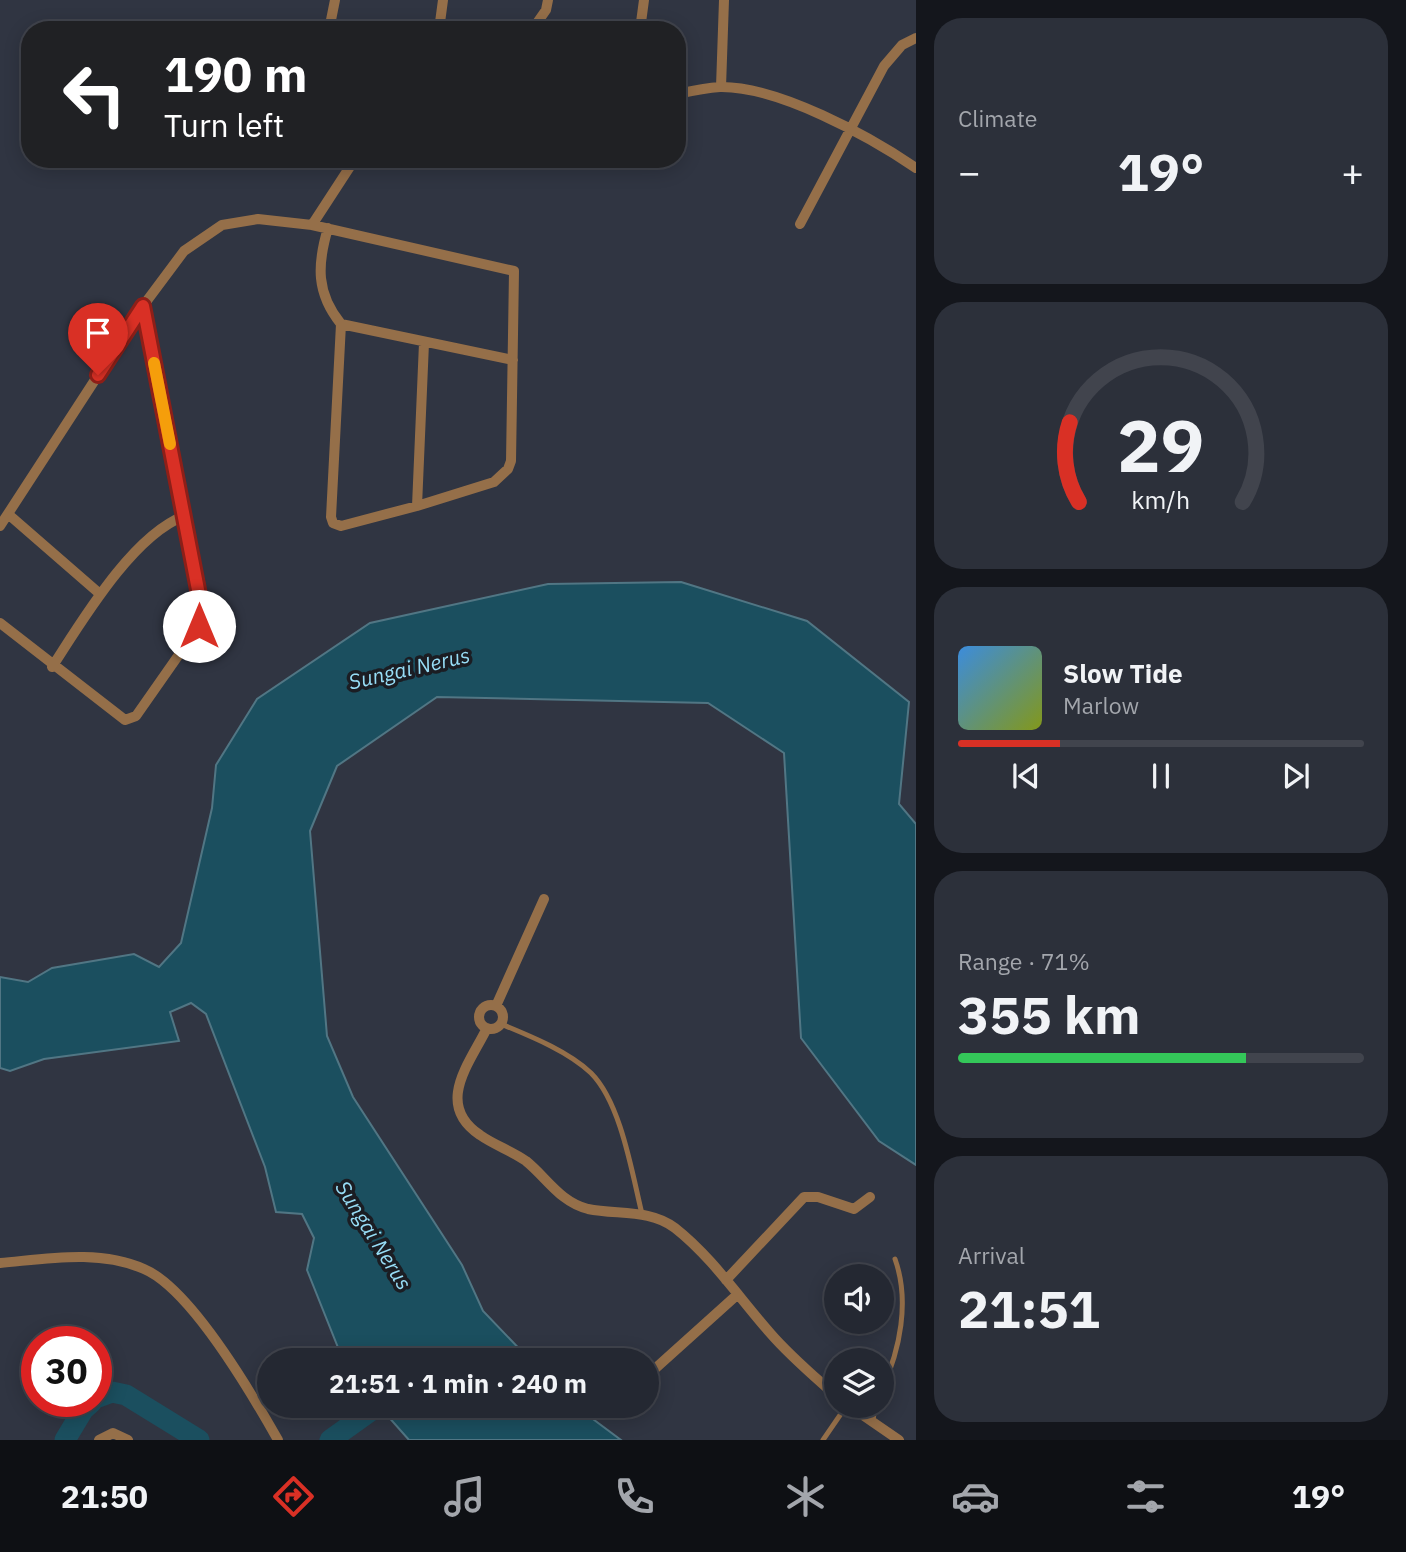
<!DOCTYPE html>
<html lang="en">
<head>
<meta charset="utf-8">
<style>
  body { margin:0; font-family:"IBM Plex Sans",sans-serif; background:#2c303a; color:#f1f3f6; height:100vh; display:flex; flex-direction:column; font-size:26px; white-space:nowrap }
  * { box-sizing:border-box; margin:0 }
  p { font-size:23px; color:#a3a6ac }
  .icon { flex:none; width:38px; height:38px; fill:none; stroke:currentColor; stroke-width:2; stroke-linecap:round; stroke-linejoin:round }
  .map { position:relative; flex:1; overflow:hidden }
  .side { display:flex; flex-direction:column; gap:18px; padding:18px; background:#14161c; width:490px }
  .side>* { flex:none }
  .top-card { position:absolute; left:21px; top:21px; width:665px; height:147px; border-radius:28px; box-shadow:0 4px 18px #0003,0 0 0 2px #41444d; background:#202124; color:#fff; overflow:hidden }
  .fabs { position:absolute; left:824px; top:1264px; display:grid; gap:14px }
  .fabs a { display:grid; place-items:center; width:70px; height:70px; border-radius:50%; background:#242832; box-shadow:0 4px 18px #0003,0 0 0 2px #41444d; font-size:35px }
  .speed { position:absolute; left:21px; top:1326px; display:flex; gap:14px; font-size:35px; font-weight:700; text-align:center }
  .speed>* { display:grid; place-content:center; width:91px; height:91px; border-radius:50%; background:#242832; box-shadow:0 4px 18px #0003,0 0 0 2px #41444d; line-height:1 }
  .speed .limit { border:10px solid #d22; background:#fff; color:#111 }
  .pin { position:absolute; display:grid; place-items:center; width:60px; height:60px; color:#fff; margin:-72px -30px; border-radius:50% 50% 50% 0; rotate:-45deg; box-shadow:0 0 7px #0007 }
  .pin .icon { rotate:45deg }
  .me { position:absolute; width:77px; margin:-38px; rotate:0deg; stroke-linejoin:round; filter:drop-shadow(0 0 5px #0008) }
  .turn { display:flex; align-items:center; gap:24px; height:147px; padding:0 28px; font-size:32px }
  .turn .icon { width:91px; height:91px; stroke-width:2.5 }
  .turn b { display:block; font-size:49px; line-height:60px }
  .big { font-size:52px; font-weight:700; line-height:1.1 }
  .side .widget { flex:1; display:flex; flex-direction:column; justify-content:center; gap:10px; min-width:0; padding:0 24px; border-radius:28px; background:#2c303a }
  .side .dial { align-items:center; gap:0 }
  .dial svg { height:182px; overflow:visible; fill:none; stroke:#41444d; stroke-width:7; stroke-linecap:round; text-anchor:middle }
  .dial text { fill:#f1f3f6; stroke:none }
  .song { display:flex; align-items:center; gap:21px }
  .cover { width:84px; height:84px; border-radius:10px; background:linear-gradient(135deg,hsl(210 70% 55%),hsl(70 70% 35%)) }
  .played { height:7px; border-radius:4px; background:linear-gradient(90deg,#d93025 25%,#41444d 25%) }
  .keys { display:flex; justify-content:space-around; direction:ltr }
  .heat { display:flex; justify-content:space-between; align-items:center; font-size:38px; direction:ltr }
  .charge { height:10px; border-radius:5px; background:linear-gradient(90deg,#34c759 71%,#41444d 0) }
  .trip { position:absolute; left:257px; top:1348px; width:402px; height:70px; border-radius:35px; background:#242832; box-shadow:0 4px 18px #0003,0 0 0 2px #41444d; font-weight:700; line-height:70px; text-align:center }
  .tabs { display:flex; height:112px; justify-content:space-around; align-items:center; background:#0e1014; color:#a3a6ac }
  .tabs .icon { width:49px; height:49px }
  .tabs .on { color:#d93025 }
  .tabs b { font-size:32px; color:#f1f3f6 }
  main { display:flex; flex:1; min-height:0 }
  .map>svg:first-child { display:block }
</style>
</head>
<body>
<main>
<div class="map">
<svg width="916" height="1440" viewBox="0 0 916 1440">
  <rect width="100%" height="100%" fill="#303542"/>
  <path fill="#1b4f5f" stroke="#517684" stroke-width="2" d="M681 582 807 621 909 702 899 804 916 824V1165L879 1141 801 1038 784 753 708 703 437 697 337 766 310 831 327 1036 353 1097 462 1265 483 1311 530 1360H343L307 1270 314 1238 302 1214 276 1212 265 1167 206 1014 191 1003 170 1012 179 1041 44 1059 10 1071 0 1068V977L28 982 52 968 134 954 159 967 181 943 212 808 216 765 257 699 370 623 548 584Z
    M378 1405H574L621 1440H409Z"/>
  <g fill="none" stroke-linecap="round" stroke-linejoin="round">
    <path stroke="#1b4f5f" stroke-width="21" d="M96 1398 112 1392 126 1395 199 1440
      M65 1440 83 1410 92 1402
      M330 1440 379 1405"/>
    <path stroke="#956f49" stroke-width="5" d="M501 1024C530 1036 568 1051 591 1073 621 1103 632 1173 642 1214
      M882 1389C900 1350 910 1301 895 1259
      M873 1421 875 1405
      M823 1440 847 1405"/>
    <path stroke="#956f49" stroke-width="10" d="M329 30 335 0
      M439 30 443 0
      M532 30 546 10 548 0
      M640 30 644 0
      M721 87 724 0
      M677 94C691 91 705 88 720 87 778 86 869 136 916 168
      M800 224 884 66 902 45 916 38
      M312 225 355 159
      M341 324 513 360
      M417 506 424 343
      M8 514 100 594
      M0 526 143 306 184 251 222 225 258 219 312 225 514 271 511 461 508 469 494 482 417 506 341 526 333 523 331 517 341 324C316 293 317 265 328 228
      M0 623 125 720 136 716 199 626 200 600 143 306
      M52 667C82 621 132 536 184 516
      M479 1017a12 12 0 1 1 24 0a12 12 0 1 1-24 0Z
      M496 1006 544 899
      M487 1028C470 1063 434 1104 480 1135 494 1145 512 1151 526 1161 547 1178 560 1202 588 1209 618 1215 650 1209 675 1228 712 1257 740 1299 771 1334 791 1357 814 1376 836 1396
      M0 1263C46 1259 99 1249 144 1269 191 1289 252 1394 278 1440
      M726 1280 804 1197H818L854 1209 870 1197
      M648 1375 738 1294
      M848 1405 899 1440
      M99 1440 113 1433 128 1440"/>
  </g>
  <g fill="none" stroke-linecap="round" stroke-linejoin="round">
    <g stroke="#8d1f18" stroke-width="18">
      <path id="route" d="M98 375 143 306 200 600 199 626"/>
    </g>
    <use href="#route" stroke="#d93025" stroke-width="12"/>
    <path stroke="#f59e0b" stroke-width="12" d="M154 363 170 444"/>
  </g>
  <g text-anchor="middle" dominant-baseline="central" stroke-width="7" stroke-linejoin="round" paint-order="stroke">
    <g font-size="21" font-style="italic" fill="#97ddf6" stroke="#1b1d23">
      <text transform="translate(409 668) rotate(-13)">Sungai Nerus</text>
      <text transform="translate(374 1235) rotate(58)">Sungai Nerus</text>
    </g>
  </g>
</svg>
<div class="fabs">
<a><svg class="icon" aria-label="sound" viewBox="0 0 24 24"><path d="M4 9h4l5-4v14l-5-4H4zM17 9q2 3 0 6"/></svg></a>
<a><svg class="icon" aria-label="layers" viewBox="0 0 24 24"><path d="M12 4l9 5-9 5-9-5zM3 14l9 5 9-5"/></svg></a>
</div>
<div class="speed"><div class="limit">30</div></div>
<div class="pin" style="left:98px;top:375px;background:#d93025"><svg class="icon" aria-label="arrive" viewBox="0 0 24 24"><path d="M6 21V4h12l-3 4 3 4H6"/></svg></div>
<svg class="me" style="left:199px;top:626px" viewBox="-20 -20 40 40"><circle r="19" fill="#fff"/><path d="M0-13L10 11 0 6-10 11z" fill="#d93025"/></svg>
<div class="trip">21:51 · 1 min · 240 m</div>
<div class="top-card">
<div class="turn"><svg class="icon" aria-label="left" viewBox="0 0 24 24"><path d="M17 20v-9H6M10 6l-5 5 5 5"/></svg><div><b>190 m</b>Turn left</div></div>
</div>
</div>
<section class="side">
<div class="widget"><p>Climate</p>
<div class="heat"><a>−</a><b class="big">19°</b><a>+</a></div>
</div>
<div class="widget dial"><svg viewBox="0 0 100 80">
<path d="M14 69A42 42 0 1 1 86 69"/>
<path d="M14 69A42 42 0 0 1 10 34" stroke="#d93025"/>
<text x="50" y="56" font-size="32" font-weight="700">29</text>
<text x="50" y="72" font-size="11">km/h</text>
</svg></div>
<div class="widget">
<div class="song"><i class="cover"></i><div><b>Slow Tide</b><p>Marlow</p></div></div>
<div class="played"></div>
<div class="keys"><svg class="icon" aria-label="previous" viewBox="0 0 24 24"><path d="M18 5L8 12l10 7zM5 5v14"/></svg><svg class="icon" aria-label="pause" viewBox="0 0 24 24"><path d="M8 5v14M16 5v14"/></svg><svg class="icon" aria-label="next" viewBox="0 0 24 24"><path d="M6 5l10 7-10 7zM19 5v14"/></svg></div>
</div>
<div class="widget"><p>Range · 71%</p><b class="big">355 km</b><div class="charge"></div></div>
<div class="widget"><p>Arrival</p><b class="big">21:51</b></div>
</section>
</main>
<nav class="tabs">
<b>21:50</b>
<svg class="icon on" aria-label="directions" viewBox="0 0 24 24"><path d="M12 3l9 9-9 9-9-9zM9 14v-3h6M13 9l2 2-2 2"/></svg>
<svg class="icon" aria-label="music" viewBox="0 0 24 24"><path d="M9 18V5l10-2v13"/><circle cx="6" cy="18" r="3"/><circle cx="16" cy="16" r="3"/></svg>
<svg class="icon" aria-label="phone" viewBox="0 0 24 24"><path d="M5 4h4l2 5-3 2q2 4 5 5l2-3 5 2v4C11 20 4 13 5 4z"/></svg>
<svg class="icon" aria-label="climate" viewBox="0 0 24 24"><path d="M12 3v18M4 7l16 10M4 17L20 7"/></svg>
<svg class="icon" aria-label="car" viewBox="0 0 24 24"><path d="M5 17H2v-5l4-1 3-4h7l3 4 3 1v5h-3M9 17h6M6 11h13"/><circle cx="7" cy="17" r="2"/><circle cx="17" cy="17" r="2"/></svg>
<svg class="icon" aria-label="filters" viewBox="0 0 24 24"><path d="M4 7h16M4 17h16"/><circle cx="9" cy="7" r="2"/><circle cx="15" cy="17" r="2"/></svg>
<b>19°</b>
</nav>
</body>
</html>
